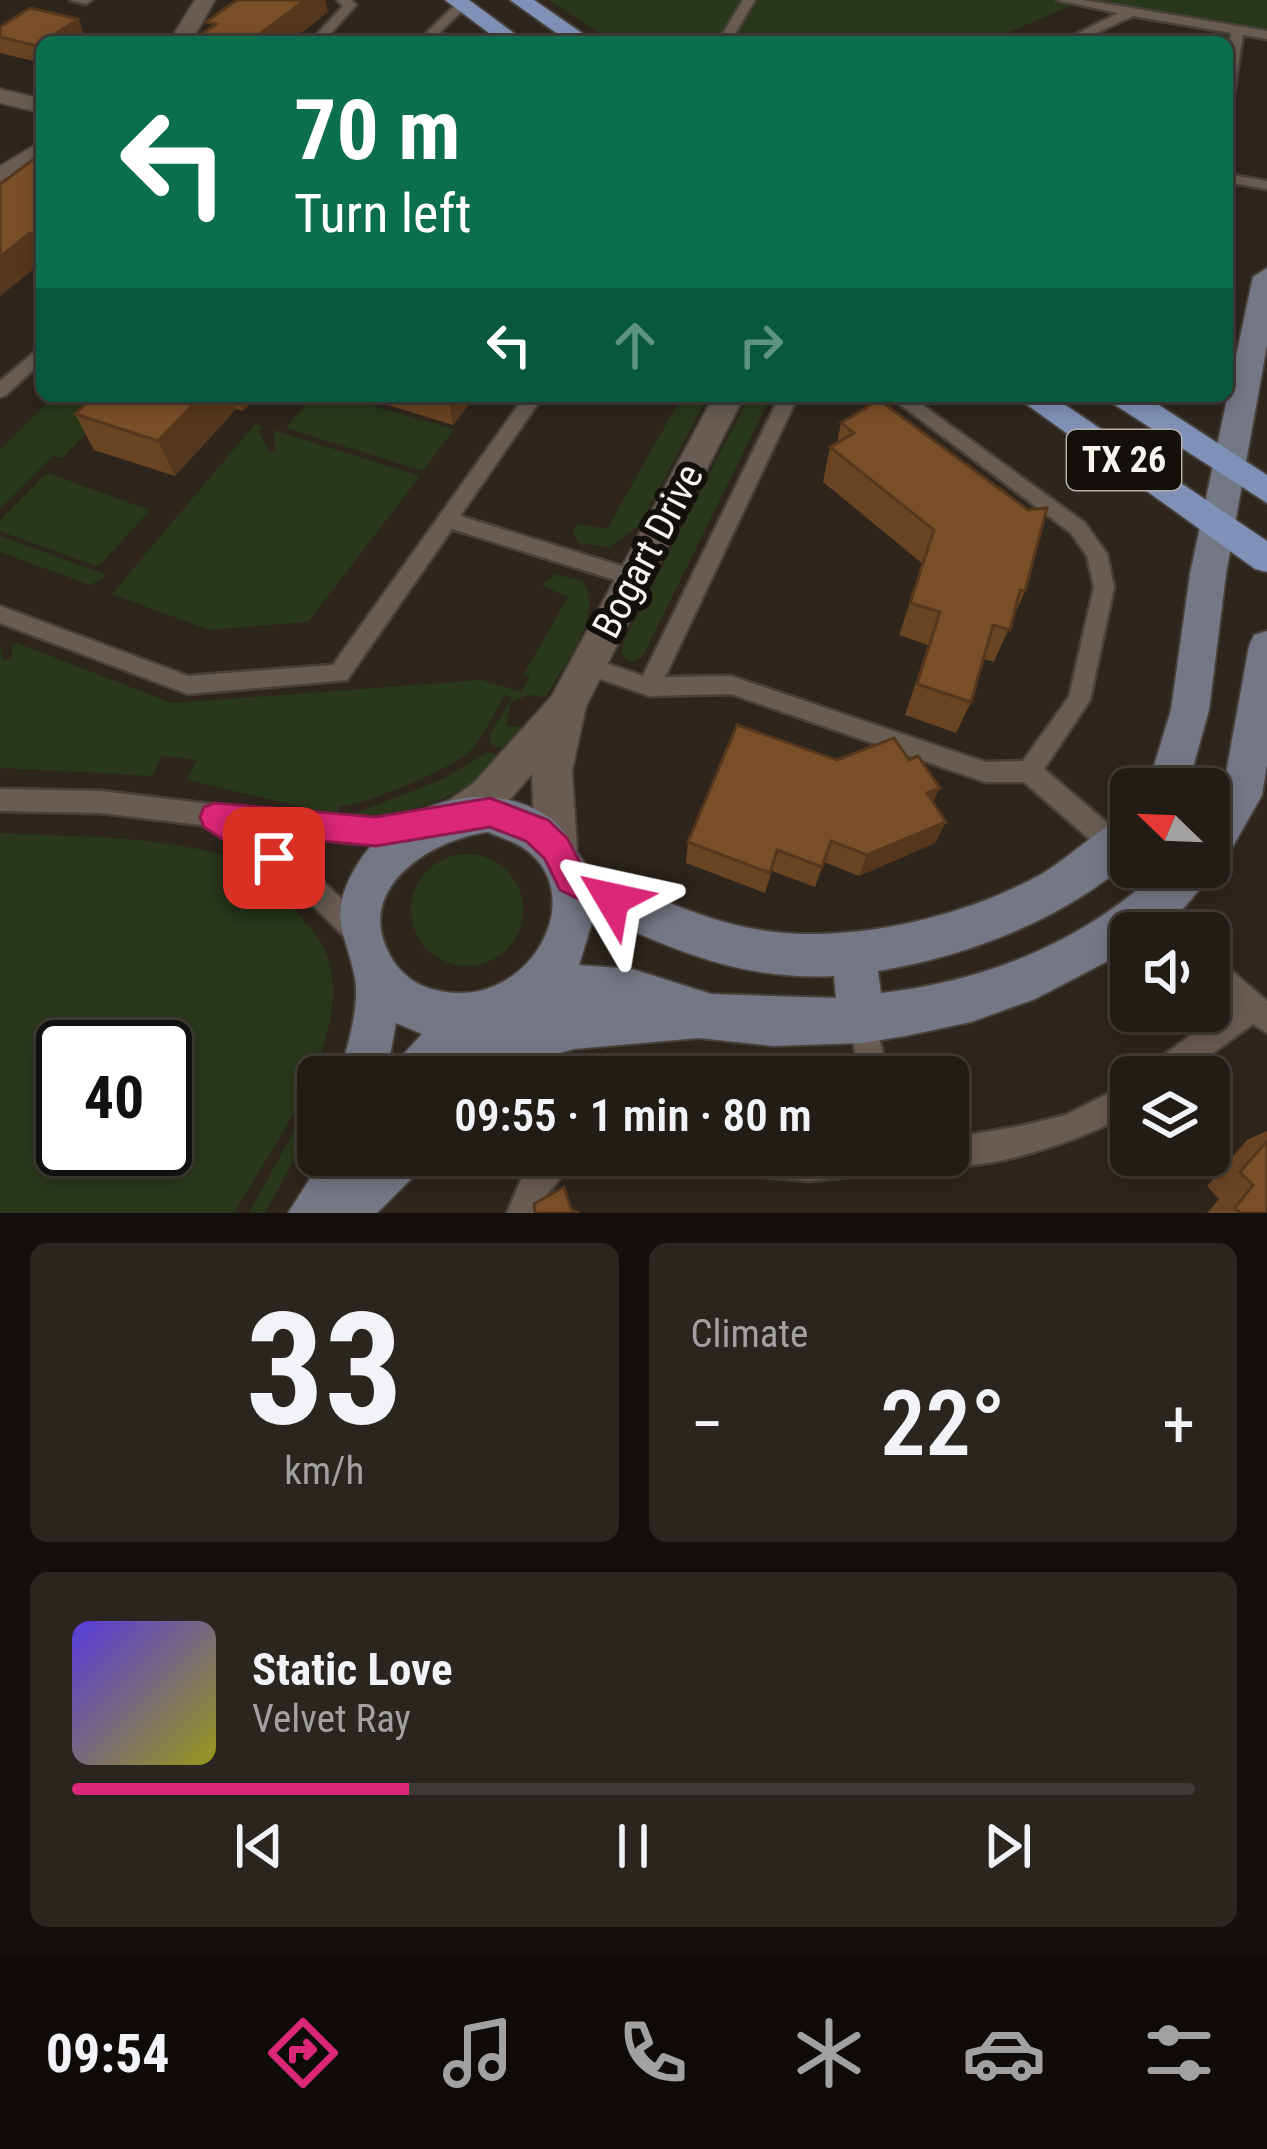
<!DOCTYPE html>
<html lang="en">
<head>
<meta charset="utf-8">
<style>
  body { margin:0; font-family:"Roboto Condensed",sans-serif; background:#2a251f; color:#f1f3f6; height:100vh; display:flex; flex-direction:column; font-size:45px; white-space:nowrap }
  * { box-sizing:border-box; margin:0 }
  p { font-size:39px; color:#a2a1a1 }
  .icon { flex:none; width:66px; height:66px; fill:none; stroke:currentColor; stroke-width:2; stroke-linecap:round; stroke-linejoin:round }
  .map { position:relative; height:1213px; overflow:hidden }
  .details { display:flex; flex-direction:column; gap:30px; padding:30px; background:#130f0c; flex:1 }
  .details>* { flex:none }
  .guide { position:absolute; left:36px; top:36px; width:1197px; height:366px; border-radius:18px; box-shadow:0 6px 18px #0003,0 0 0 3px #3f3a35; background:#0b6e4f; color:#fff; overflow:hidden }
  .needle { width:78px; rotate:293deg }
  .tools { position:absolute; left:1110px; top:768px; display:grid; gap:24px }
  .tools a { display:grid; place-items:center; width:120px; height:120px; border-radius:18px; background:#221c16; box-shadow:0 6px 18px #0003,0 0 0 3px #3f3a35; font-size:60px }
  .speed { position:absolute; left:36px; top:1020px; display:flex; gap:24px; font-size:60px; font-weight:700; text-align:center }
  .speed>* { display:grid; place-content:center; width:156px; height:156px; border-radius:50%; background:#221c16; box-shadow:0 6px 18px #0003,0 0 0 3px #3f3a35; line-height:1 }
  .speed .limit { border:6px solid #111; border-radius:18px; background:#fff; color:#111 }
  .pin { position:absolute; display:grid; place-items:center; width:102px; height:102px; color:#fff; margin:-51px; border-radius:24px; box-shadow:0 6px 18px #0006 }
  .me { position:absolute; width:132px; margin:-66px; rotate:306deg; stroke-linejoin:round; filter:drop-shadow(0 0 9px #0008) }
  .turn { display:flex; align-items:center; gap:42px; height:252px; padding:0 60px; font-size:54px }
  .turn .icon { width:156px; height:156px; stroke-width:2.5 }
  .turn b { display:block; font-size:84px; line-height:102px }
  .lanes { display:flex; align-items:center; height:114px; padding:0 60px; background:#0003; justify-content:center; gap:60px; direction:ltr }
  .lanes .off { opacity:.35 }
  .big { font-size:90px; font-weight:600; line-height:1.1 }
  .details .card { flex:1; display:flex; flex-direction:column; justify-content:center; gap:18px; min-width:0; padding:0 42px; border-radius:18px; background:#2a251f }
  .details .dial { align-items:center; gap:0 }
  .dial b { font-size:156px; line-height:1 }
  .song { display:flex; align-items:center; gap:36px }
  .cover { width:144px; height:144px; border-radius:18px; background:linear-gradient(135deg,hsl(250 70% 55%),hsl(60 70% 35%)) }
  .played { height:12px; border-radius:6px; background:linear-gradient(90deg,#db2777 30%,#3f3a35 30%) }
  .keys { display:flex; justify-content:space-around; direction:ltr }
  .heat { display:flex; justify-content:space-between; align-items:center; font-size:66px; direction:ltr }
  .details .tiles { flex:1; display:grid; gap:30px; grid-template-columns:1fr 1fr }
  .card:last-child { grid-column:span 2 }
  .trip { position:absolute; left:297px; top:1056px; width:672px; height:120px; border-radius:18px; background:#221c16; box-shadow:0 6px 18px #0003,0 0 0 3px #3f3a35; font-weight:600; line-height:120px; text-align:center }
  .menu { display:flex; height:192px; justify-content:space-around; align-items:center; background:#0e0b09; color:#a2a1a1 }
  .menu .icon { width:84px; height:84px }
  .menu .active { color:#db2777 }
  .menu b { font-size:54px; color:#f1f3f6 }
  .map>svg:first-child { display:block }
</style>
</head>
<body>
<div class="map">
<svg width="1267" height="1213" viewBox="0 0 1267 1213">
  <rect width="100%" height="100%" fill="#2e251d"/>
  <path fill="#29371b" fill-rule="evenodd" d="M548 0H1084L986 42H614Z
    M1096 0H1267V30Z
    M54 396H123L62 458 53 456 0 508V449Z
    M312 396H339L454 429 423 471 286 428Z
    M682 396H708L639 526 609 547 578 543 573 531 578 524 607 529Z
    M749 396H771L643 656 632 663 622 656 623 643Z
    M255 424 263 427 259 432 270 453 276 450 273 430 420 476 308 622 209 630 112 594Z
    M47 473 150 510 98 567 0 531V520Z
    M0 536 107 575 90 585 0 552Z
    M555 574 582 581C607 613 562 667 546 697L528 695 510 703 506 726 530 727 512 752 492 745 489 736 512 698 505 695C494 713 484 736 469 752 454 767 359 808 339 806L336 815 187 780 197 760 162 756 152 776 0 768V644L3 661 12 658V647L17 643 172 703 481 680 521 692 530 677 524 674 568 597 542 585Z
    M488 752 506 759C458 799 411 816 349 816L443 779Z
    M0 833C86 838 223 832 291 890L284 898C297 914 315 929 324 949 361 1030 273 1145 234 1213H0ZM63 1047H165V1149H63Z
    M411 910a56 56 0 1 1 112 0a56 56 0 1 1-112 0Z
    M318 1087V1116L265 1213H249Z"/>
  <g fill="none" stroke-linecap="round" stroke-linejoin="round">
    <g stroke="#48403a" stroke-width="5">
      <path id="lane" d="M70 0H92L86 4Z
        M337 0H351L356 5 323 42H310L343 6Z
        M743 0H755L730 42H718Z
        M1057 0H1084L1267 31V39L1243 35 1234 92 1227 96V55L1231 33 1133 16 1077 42H1061L1118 13Z
        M458 2 468 5 439 33 467 42H417Z
        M1227 174 1267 181V189L1227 182Z
        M42 346V362L6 395 0 397V381Z
        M525 396H543L460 516 641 572 644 578 641 584 634 586 452 529 347 680 188 694 0 623V606L188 676 333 665Z
        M780 396H798L665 677 731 676 985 762 1023 761 1069 697 1094 587 1087 556 1071 533 889 396H910L1085 523 1107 554 1114 587 1090 700 1044 769 1126 839 1129 847 1126 855 1117 858 1108 855 1024 782H985L731 694 649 696 580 672 577 666 580 660 588 657 643 676Z
        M0 789 101 791 351 821 417 813 426 816 429 824 426 832 417 835 351 843 257 832 312 871 368 924 372 933 368 942 359 946 350 942 294 887 209 826 101 813 0 811Z
        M1209 955 1218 959 1267 1001V1033L1253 1024 1180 1077H1143L1147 1067 1232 1006 1209 986Z
        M862 1006 872 1010 889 1077H861L848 1020 852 1010Z
        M1131 1082V1112C1097 1135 975 1178 938 1162L927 1169 809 1181 675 1169 665 1165 661 1155H948V1138L1021 1126 1066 1115Z
        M541 1155H575C566 1178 547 1187 537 1213H507L524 1173Z"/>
    </g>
    <g stroke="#48403a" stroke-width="4">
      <path id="street" d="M195 0H215L191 42H169Z
        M0 89 42 99V113L0 103Z
        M42 141V159L0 186V166Z
        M714 396H744L586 706 572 771 577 849 571 863 556 869 541 863 535 849 532 774C511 798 494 821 463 833L448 827 442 814 448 801 473 784 552 696Z"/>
    </g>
    <g stroke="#48403a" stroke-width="4">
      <path id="secondary" d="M1267 268V345L1226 574 1209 710 1187 789H1147L1171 710 1190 574 1245 314 1253 277Z
        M1267 631V765L1262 795 1224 862 1214 866C1208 882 1170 928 1152 933 1145 935 1138 933 1131 933V949L1035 999 971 1022 905 1036 862 1043 773 1046 699 1038 574 1049 535 1060 508 1077H391L398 1060 422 1034 396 1023 386 1077H338C347 1050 360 1007 355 978 346 931 326 917 357 865 396 801 494 773 555 822 569 834 576 855 588 866 596 873 612 877 621 881 680 909 738 933 804 934 882 935 970 913 1040 875 1071 857 1098 827 1131 815V860C1062 920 968 956 878 971L881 993C987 981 1086 941 1163 867H1209V811L1223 790 1249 646 1254 635ZM488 832C499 837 512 841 522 847 593 893 530 1010 440 991 422 988 405 978 394 962 348 892 428 840 488 832ZM595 913C672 951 747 981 834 976L836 998 711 994 632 969 579 965Z
        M325 1155H424L417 1173 377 1213H288Z"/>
    </g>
    <g stroke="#48403a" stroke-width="4">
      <path id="primary" d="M445 0H469L526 42H501Z
        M510 0H534L595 42H569Z
        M1015 396H1052L1267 541V572L1255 569Z
        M1108 396H1145L1267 475V503L1112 403Z"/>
    </g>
    <use href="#lane" fill="#685c53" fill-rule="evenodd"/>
    <use href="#street" fill="#685c53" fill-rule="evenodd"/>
    <use href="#secondary" fill="#747784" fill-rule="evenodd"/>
    <use href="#primary" fill="#7f91b6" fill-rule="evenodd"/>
  </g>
  <path fill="#684423" d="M78 19 85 37 78 42H42V63L0 53V27Z
    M42 153V262L0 296Z
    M94 396H257L243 411 236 409 175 476 94 450 75 414Z
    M358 396H475L453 425Z
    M879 400 1025 591 994 662 983 659 971 702 956 733 905 715 928 645 899 635 923 564 823 482 830 447 837 443 841 423Z
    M933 802 946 822 935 843 859 876 824 862 815 887 772 871 765 893 686 863 688 842Z
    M1267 1131V1213H1207L1219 1199 1207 1186 1247 1140Z"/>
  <path fill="#55371d" d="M305 0H325L328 12 290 42H249Z
    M78 19 85 37 78 42H43Z
    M30 233 42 256V262L0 296V257Z
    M201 396H231L236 409 175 476 158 441Z
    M237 396H257L243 411Z
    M448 396H475L453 425Z
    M940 788 929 811 927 793Z
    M946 822 935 843 859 876 867 855Z"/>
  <path fill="#794f29" stroke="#55371d" stroke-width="3" d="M237 0H305L249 42H191L216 24 206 22Z
    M30 8 78 19 37 46 0 37V27Z
    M42 153V236L30 233 0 257V184Z
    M94 396H201L158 441 75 414Z
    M879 400 1028 510 1047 508 1025 591 1020 590 1010 630 993 625 971 702 917 684 940 612 910 603 934 530 830 447 854 433 841 423Z
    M737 725 837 760 894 738 909 760 918 756 940 788 927 793 946 822 867 855 831 841 822 867 777 850 770 873 688 842Z
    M1267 1141V1213H1240L1235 1208 1253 1185 1240 1172Z
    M564 1187 571 1209 579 1213H535L534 1204Z"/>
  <path fill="#db2777" stroke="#8e194d" stroke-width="3" d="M490 798 548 820 567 838 583 868 624 888 628 899 624 910 612 915 560 890 545 859 526 841 490 827 376 846 268 836 285 848 290 858 285 869 274 873 204 827 200 817 204 807 215 803 376 817Z"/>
  <g text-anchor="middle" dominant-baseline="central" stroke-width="12" stroke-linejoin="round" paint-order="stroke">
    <rect fill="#130f0b" stroke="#b5afaa" stroke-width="3" x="1067" y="430" width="114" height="60" rx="9"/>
    <g font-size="36" font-weight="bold" fill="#faf3ee">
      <text x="1124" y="460">TX 26</text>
    </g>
    <g font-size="39" fill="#faf3ee" stroke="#130f0b">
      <text transform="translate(648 551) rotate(-62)">Bogart Drive</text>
    </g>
  </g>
</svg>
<div class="tools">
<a><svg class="needle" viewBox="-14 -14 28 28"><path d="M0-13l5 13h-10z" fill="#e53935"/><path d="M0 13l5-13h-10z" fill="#a2a1a1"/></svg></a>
<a><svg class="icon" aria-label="sound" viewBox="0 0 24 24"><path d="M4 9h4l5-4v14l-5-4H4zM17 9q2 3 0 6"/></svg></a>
<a><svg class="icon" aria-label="layers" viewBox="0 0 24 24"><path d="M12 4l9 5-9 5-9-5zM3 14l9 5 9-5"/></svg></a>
</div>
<div class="speed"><div class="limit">40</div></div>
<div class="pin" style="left:274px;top:858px;background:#d93025"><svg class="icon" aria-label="arrive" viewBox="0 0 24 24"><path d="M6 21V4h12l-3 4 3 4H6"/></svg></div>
<svg class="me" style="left:612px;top:899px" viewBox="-20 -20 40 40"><path d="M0-17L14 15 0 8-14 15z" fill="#db2777" stroke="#fff" stroke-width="4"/></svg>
<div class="trip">09:55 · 1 min · 80 m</div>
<div class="guide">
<div class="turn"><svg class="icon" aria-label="left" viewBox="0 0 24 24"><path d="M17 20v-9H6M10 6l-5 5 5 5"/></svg><div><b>70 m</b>Turn left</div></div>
<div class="lanes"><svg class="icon" aria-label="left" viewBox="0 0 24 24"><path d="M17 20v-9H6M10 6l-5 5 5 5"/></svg><svg class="icon off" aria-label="ahead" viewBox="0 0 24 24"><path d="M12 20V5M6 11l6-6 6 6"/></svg><svg class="icon off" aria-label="right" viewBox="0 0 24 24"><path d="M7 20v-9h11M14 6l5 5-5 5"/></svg></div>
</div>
</div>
<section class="details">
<div class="tiles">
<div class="card dial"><b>33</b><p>km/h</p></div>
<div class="card"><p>Climate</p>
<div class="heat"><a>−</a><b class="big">22°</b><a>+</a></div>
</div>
<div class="card">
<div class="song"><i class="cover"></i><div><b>Static Love</b><p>Velvet Ray</p></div></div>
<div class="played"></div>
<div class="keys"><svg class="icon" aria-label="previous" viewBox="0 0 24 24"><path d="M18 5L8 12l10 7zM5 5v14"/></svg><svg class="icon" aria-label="pause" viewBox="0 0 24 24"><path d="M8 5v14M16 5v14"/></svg><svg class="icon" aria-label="next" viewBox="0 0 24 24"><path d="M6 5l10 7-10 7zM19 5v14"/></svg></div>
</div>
</div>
</section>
<nav class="menu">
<b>09:54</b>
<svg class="icon active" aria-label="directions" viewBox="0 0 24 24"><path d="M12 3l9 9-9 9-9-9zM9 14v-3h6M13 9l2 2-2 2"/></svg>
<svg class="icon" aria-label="music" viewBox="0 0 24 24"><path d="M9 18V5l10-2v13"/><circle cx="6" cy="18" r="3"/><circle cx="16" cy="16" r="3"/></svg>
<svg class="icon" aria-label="phone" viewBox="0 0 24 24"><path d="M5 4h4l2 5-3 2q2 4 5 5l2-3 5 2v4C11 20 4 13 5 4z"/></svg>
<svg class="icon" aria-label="climate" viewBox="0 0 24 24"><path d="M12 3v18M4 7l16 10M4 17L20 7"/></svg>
<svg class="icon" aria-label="car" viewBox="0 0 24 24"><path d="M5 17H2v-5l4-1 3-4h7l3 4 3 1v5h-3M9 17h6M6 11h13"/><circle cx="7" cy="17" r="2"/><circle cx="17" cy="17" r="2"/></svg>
<svg class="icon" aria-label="filters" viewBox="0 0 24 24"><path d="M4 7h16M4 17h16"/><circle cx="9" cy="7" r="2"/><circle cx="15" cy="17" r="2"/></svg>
</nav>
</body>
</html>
